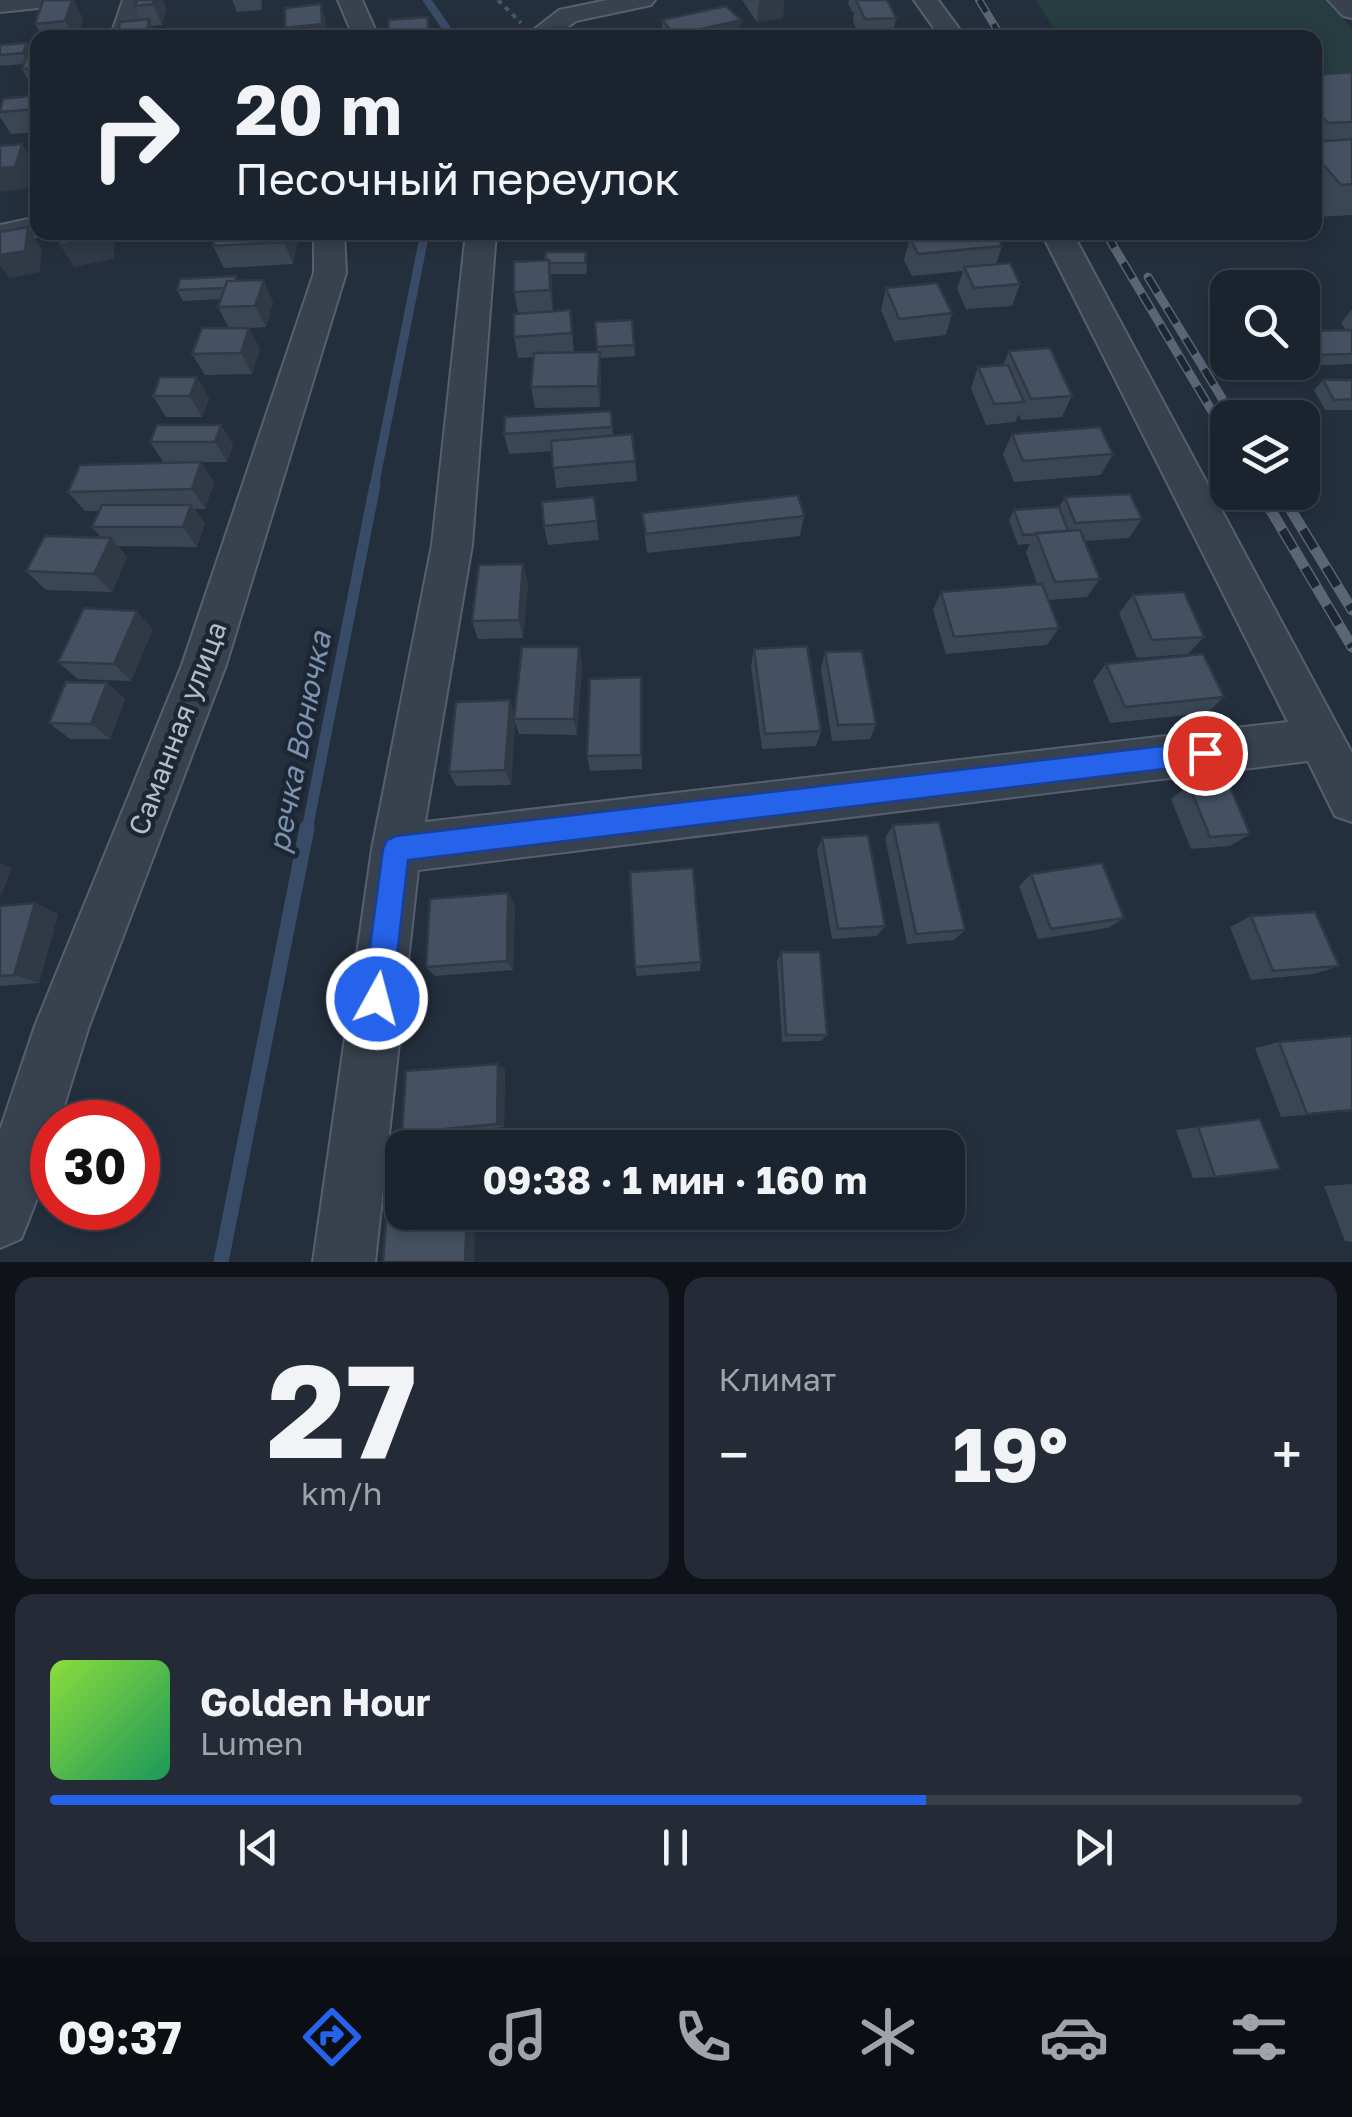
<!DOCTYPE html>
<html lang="ru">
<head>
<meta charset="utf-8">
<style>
  body { margin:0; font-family:"Golos Text",sans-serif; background:#242b36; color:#f1f3f6; height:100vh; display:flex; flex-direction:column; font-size:38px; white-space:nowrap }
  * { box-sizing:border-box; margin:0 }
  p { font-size:32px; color:#a0a4aa }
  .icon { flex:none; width:55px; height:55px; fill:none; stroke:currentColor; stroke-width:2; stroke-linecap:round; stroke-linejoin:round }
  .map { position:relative; height:1262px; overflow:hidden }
  .side { display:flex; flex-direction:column; gap:15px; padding:15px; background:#0f1319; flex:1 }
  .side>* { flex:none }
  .guide { position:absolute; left:30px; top:30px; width:1292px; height:210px; border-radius:20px; box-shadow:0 5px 15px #0003,0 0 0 2px #39404a; background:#1b232e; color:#f1f3f6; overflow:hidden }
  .fabs { position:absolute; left:1210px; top:270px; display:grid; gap:20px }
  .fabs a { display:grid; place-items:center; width:110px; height:110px; border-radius:20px; background:#1b232e; box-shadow:0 5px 15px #0003,0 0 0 2px #39404a; font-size:50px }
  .speed { position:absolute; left:30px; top:1100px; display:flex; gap:20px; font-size:50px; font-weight:700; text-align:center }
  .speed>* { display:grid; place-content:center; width:130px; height:130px; border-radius:50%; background:#1b232e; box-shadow:0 5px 15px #0003,0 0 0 2px #39404a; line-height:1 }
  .speed .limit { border:15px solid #d22; background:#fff; color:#111 }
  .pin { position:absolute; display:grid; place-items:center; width:85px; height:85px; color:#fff; margin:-42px; border:5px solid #fff; border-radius:50%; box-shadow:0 2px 10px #0007 }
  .me { position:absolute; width:110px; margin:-55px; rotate:7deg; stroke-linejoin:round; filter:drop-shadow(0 0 8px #0008) }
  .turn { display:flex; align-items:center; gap:35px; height:210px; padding:0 40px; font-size:45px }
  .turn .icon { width:130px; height:130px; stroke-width:2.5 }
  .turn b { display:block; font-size:70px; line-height:85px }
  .big { font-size:75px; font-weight:700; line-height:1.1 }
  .side .tile { flex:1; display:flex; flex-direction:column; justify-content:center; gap:15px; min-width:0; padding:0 35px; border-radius:20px; background:#242b36 }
  .side .dial { align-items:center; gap:0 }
  .dial b { font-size:130px; line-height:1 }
  .song { display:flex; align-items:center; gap:30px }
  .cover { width:120px; height:120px; border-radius:15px; background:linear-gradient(135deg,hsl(90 70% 55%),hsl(150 70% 35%)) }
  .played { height:10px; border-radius:5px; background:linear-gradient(90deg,#2563eb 70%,#39404a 70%) }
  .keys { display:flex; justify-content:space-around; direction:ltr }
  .heat { display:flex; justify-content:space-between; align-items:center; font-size:55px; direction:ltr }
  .side .tiles { flex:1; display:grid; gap:15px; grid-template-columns:1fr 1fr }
  .tile:last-child { grid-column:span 2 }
  .trip { position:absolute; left:385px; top:1130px; width:580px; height:100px; border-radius:20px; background:#1b232e; box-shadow:0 5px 15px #0003,0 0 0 2px #39404a; font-weight:700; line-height:100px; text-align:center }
  .tab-bar { display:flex; height:160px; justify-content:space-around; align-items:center; background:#0b0e12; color:#a0a4aa }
  .tab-bar .icon { width:70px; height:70px }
  .tab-bar .on { color:#2563eb }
  .tab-bar b { font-size:45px; color:#f1f3f6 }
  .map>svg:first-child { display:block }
</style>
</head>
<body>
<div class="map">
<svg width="1352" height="1262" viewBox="0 0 1352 1262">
  <rect width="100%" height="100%" fill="#242f3e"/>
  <path fill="#263c3f" d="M1035 0H1325L1352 28V73L1315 81V38L1060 37Z"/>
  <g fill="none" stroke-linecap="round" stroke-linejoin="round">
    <path stroke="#394c67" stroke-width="8" d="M427 0 453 38"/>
    <path stroke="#394c67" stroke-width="9" d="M374 487 425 232"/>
    <path stroke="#394c67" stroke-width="11" d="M307 830 375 485"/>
    <path stroke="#394c67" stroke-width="15" d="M221 1262 307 828"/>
    <g stroke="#565f6c" stroke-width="4">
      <path id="minor" d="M0 0H60L48 7 0 12Z
        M123 0H147L135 38H110Z
        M338 0H362L379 38H354Z
        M607 0H655L651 5 576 21 552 38H523L559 10Z
        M914 0H938L966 38H941Z
        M1328 0H1352V18L1343 16Z
        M38 217V232L49 233 0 243V225Z
        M314 232H344L346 273 226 665 89 1026 59 1122H52C52 1162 36 1203 21 1239L0 1248V1130L35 1026 182 665 314 273Z
        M466 232H496L472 545 425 822 1288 722 1041 232H1072L1352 753V822L1335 816 1308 761 418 870 375 1262H313L372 849 432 545Z"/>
    </g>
    <path stroke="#44595c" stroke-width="4" stroke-dasharray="5 5" stroke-linecap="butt" d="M498 0 521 23"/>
    <use href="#minor" fill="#38414e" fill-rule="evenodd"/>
    <g stroke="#5a6575" stroke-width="8">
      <path id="rail-far2" d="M979 0 1002 38"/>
    </g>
    <g stroke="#5a6575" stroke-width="9">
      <path id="rail-far1" d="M1105 232 1228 438
        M1148 277 1234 418"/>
    </g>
    <g stroke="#5a6575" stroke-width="11">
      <path id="rail" d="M1260 492 1352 647
        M1280 492 1352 610"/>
    </g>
    <use href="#rail-far2" stroke="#1d2633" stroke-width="5" stroke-dasharray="14" stroke-linecap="butt"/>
    <use href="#rail-far1" stroke="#1d2633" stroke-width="6" stroke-dasharray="18" stroke-linecap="butt"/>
    <use href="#rail" stroke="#1d2633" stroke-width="8" stroke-dasharray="22" stroke-linecap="butt"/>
  </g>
  <path fill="#3b4654" d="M137 0 166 8 162 25 152 26 157 38 142 20 135 6Z
    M232 0H262L261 10 237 12Z
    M742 0H784L783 18 757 22Z
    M849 0H887L896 18 892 38H860L853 21 854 12H852L848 3Z
    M83 19 78 38H43L35 24Z
    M662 20 740 38H662Z
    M27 43 33 54 32 56 38 55V90L34 91 22 69 24 64 0 66V45Z
    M1352 72V215L1319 217 1315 212V75Z
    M38 95V132L11 134 0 117V106Z
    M217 232H294L297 242 293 264 224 268 213 246Z
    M520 232H561L560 239H522Z
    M614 232H648L647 238 614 235Z
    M910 238 1002 246 996 265 1020 284 1012 306 966 309 957 289 963 271 912 276 904 260Z
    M514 262 587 263 586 274H551L553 311 570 310 574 352H597L595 322 632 320 635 356 600 358 601 373 600 407 535 408 531 387 534 357 518 358 514 337 518 313 514 292Z
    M239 281 273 302 266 327 249 328 260 349 252 374 205 375 192 354 229 328 218 307 221 299 183 301 177 290Z
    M886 288 952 313 946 335 894 341 881 310Z
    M1352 309V364L1301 366 1299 362H1302V331L1346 330 1341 323Z
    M1009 351 1072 396 1062 417 1021 420 1019 414 1015 422 986 425 971 388 978 367 1003 365Z
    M197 377 209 398 202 417H166L153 396Z
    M1323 380H1352V410H1325L1314 390Z
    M611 411 613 436 635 461 637 481 556 488 552 451 509 454 504 434Z
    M221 425 233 445 227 462H201L214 482 205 509H194L205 524 197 547 118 546 127 557 112 592 46 590 26 571 102 538 92 527 99 511H85L68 492 164 463 150 442Z
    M1012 434 1113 454 1101 475 1014 482 1003 454Z
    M594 497 599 540 548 545 544 526Z
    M1065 497 1142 519 1129 538 1084 541 1100 579 1087 597 1048 600 1059 628 1047 645 946 654 933 610 941 592 1037 584 1026 552 1030 544 1018 545 1009 520 1014 510 1059 507Z
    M642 513 804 516 800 536 647 553Z
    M523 564 528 583 523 638 478 639 472 621Z
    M1133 595 1204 637 1188 654 1137 658 1119 613Z
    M153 629 131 681 78 679 58 662Z
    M579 647 582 664 577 735 519 734 515 722 511 785 456 786 449 772 510 700 514 714Z
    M754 649 821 731 816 746 762 749 751 666Z
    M825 652 876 724 870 739 832 741 821 669Z
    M1106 664 1224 697 1207 713 1110 723 1093 681Z
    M641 677 642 769 590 771 587 756Z
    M107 683 125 699 110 739H70L49 723Z
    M1189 785 1250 834 1230 846 1191 849 1171 799Z
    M893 825 965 930 954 940 907 944 885 838Z
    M822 838 885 926 877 936 832 939 817 850Z
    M1031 874 1124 918 1108 928 1038 939 1019 886Z
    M508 893 515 904 513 970 435 976 426 967Z
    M35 903 58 914 39 983 0 986V906Z
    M1251 916 1339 966 1314 974 1251 980 1230 927Z
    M781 952 827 1035 821 1041 782 1042 777 961Z
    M701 962 700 971 637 976 635 967Z
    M1352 1036V1111L1281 1117 1255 1048 1279 1042Z
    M505 1069 504 1127 413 1136 402 1133Z
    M1260 1119 1215 1177 1193 1178 1176 1130Z
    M1352 1184V1242L1345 1241 1324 1186Z"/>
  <path fill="#303945" d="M72 0H74L83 19 78 38H74L65 21Z
    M154 0H163L166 8 162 25 153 4Z
    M766 0H784L783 18 757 22 759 1Z
    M321 4 327 25 328 38H289L285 28Z
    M149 19 157 38H146Z
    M741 20 740 38H675V35Z
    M27 43 33 54 29 64 23 53Z
    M22 144 35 165 29 188 0 192V168Z
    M28 227 42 249 40 272 9 278 0 265V255Z
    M101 232H114V259L74 267 60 245Z
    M286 232H294L297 242 293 264 284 242Z
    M549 260 552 282 553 311 550 290Z
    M264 280 273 302 266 327 255 306Z
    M249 328 260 349 252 374 241 353Z
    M600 352 601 373 600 407 598 386Z
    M197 377 209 398 202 417 190 396Z
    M221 425 233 445 227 462 215 442Z
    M201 462 214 482 205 509 192 489Z
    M191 505 205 524 197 547 183 527Z
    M111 538 127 557 112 592 94 574Z
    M523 564 528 583 523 638 519 620Z
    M137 611 153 629 131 681 114 664Z
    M579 647 582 664 577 735 574 719Z
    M107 683 125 699 110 739 91 724Z
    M510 700 515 716 514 719 515 722 511 785 505 770Z
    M0 863 12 868 1 896 0 895Z
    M508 893 515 904 513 970 507 961Z
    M35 903 58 914 39 983 14 975Z
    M498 1064 505 1069 504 1127 497 1124Z
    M467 1212H476L474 1262H465Z"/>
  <path fill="#455162" stroke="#303945" stroke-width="2.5" d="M43 0H72L65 21 35 24Z
    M137 0H154L153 4 135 6Z
    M856 0H887L896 18 865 19Z
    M321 4 322 24 285 28V8Z
    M726 6 741 20 675 35 662 20Z
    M428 17V38H388L389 20Z
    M149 19 146 38H117L120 22Z
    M553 27 579 29 575 38H548Z
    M640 30 647 38 615 36Z
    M318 32 317 38H266V37Z
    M610 34 613 38H592Z
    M27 43 23 53 0 55V45Z
    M38 55V68L22 69 27 56Z
    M1352 72V122L1328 123 1315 109V75Z
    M38 95V109L0 112 3 99Z
    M1352 139V184L1341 185 1315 155V142Z
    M22 144 15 167 0 168V146Z
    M28 227 25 251 0 255V232Z
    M60 232H101V237L60 245Z
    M217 232H286L284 242 213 246Z
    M971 232H995L1002 246 918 254 910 238Z
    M546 252H586L585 263H549V260H545Z
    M549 260 550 290 514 292V262Z
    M1010 263 1020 284 974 288 964 267Z
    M236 276 235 281H227L225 288 177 290 180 279Z
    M264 280 255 306 218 307 227 281Z
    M937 283 952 313 899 319 886 288Z
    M570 310 572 333 514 337V314Z
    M632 320 634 345 597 347 595 322Z
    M202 328H249L241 353 192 354Z
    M1352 330V354L1309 355 1302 344V331Z
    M1050 348 1072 396 1031 399 1009 351Z
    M600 352 598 386 531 387 534 353Z
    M1008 365 1024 402 994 404 978 367Z
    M160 377H197L190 396H153Z
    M1323 380H1352V399L1334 400Z
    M611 411 612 427 504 434 505 417Z
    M157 425H221L215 442H150Z
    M1100 427 1113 454 1023 461 1012 434Z
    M632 434 635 461 553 468 551 441Z
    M201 462 192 489 68 492 80 465Z
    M1130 494 1142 519 1075 523 1065 497Z
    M798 495 804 516 646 534 642 513Z
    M594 497 597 521 544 526 542 502Z
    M102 505H191L183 527H92Z
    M1059 507 1068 531 1023 535 1014 510Z
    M1080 530 1100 579 1055 582 1036 533Z
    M45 536 111 538 94 574 26 571Z
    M523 564 519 620 472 621 479 565Z
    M1042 584 1059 628 954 637 941 592Z
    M1184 592 1204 637 1152 640 1133 595Z
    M84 608 137 611 114 664 58 662Z
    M807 646 821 731 765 734 754 649Z
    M522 647H579L574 719H514Z
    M862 651 876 724 838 725 825 652Z
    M1203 654 1224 697 1125 707 1106 664Z
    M641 677V755L587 756 590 679Z
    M66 682 107 683 91 724 49 723Z
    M510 700 505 770 449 772 456 702Z
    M1228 782 1250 834 1210 837 1189 785Z
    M939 822 965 930 916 934 893 825Z
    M868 835 885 926 838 929 822 838Z
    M1102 863 1124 918 1051 929 1031 874Z
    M693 868 701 962 635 967 630 872Z
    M508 893 507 961 426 967 430 899Z
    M35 903 14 975 0 976V906Z
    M1315 912 1339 966 1273 971 1251 916Z
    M781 952H820L827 1035H786Z
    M1352 1036V1110L1307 1114 1279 1042Z
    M498 1064 497 1124 402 1133 406 1071Z
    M1260 1119 1280 1169 1215 1177 1198 1127Z
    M402 1169V1212H467L465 1262H383L390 1170Z"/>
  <path fill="#2563eb" stroke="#184099" stroke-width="2.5" d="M1205 741 1217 753 1205 764 408 860 392 999 387 1009 377 1013 367 1009 363 999 383 849 387 840 396 836Z"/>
  <g text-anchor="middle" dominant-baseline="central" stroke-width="9" stroke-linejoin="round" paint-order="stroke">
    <g font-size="28" fill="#b4bcc9" stroke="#1d2633">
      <text transform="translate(177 728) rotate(-69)">Саманная улица</text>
    </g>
    <g font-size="30" font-style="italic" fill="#7c92b1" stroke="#1d2633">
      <text transform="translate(299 742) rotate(-79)">речка Вонючка</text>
    </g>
  </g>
</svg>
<div class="fabs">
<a><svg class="icon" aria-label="search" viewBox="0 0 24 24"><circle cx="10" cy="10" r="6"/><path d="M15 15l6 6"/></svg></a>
<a><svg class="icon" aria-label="layers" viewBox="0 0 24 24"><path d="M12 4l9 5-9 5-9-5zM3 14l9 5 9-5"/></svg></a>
</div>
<div class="speed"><div class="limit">30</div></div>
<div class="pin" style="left:1205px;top:753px;background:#d93025"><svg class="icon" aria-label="arrive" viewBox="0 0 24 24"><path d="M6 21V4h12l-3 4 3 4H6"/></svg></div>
<svg class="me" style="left:377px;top:999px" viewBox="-20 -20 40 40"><circle r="17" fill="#2563eb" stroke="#fff" stroke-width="3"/><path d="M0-11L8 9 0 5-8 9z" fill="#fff"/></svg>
<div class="trip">09:38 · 1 мин · 160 m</div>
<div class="guide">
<div class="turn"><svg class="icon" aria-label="right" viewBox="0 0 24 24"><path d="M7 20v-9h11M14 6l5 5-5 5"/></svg><div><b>20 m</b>Песочный переулок</div></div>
</div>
</div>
<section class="side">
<div class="tiles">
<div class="tile dial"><b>27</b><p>km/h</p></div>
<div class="tile"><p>Климат</p>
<div class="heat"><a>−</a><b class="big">19°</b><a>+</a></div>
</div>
<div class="tile">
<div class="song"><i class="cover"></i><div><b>Golden Hour</b><p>Lumen</p></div></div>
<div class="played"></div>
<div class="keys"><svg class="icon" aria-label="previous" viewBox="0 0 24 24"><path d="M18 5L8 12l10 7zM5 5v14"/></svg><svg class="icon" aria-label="pause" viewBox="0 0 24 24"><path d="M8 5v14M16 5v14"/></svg><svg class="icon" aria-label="next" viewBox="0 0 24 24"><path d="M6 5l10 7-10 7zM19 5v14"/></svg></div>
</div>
</div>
</section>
<nav class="tab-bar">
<b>09:37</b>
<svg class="icon on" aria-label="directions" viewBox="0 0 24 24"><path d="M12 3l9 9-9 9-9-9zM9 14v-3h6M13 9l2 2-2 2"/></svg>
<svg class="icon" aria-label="music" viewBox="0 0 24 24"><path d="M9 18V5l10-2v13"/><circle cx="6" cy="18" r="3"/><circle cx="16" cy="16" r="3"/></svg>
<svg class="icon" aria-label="phone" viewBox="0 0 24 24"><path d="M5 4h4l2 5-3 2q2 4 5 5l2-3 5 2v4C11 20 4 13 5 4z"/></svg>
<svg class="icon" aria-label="climate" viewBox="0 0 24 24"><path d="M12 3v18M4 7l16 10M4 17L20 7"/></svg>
<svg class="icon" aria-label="car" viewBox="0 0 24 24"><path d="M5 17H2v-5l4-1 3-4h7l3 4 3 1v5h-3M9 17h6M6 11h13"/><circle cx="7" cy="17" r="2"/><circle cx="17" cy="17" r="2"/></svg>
<svg class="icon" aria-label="filters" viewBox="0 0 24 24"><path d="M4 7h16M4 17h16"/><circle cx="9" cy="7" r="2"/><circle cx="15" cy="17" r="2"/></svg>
</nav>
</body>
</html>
